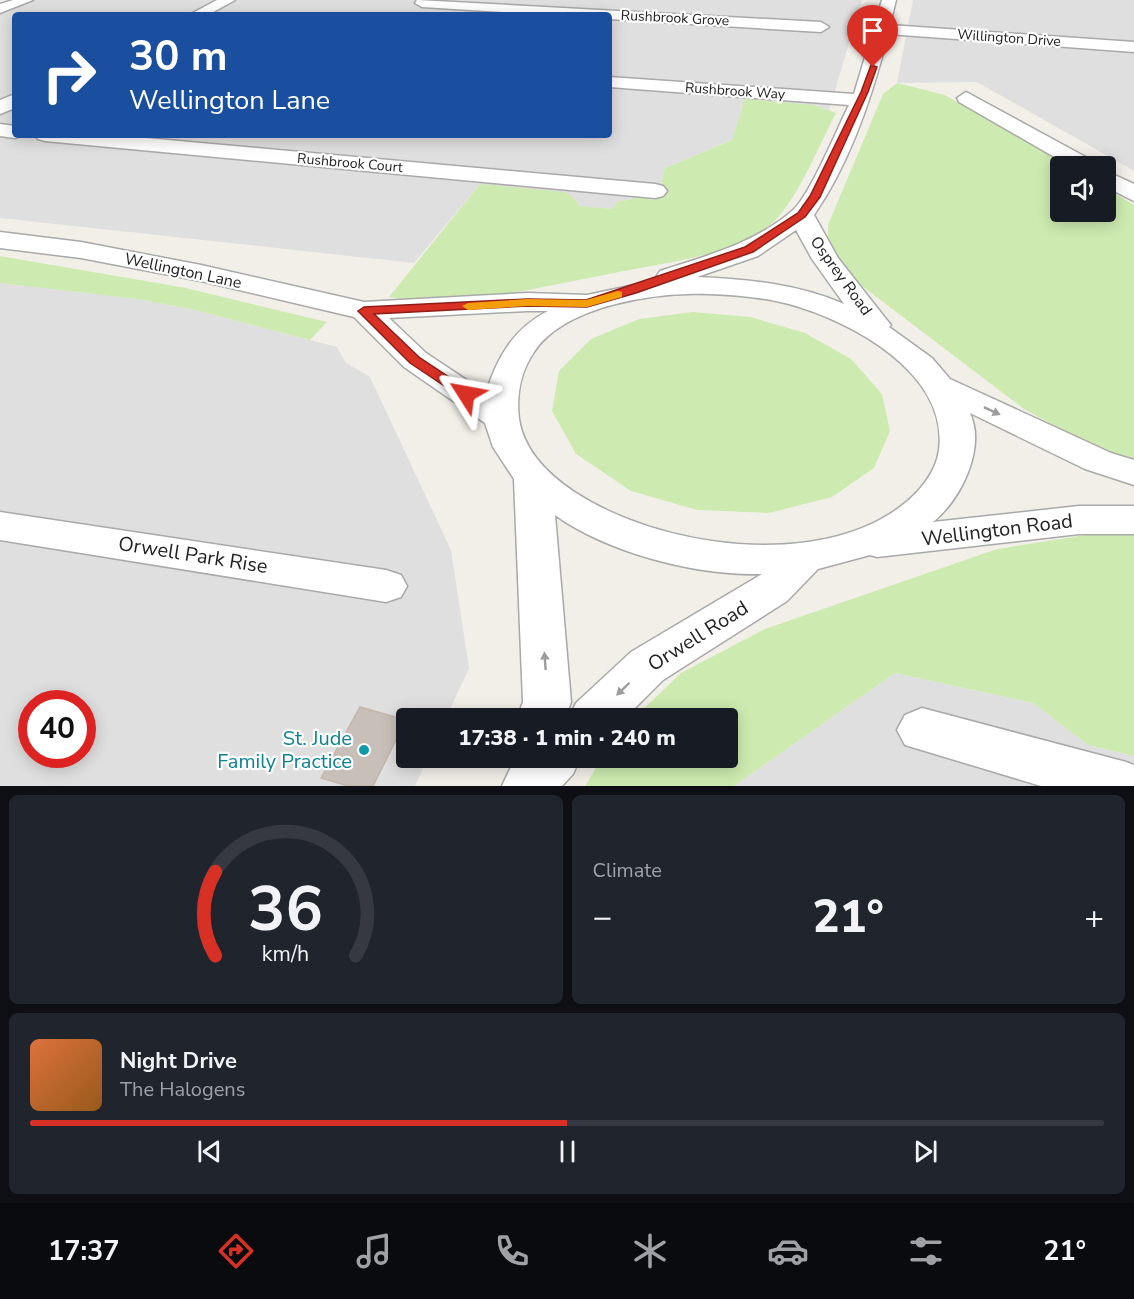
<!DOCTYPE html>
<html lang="en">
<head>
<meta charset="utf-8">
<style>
  body { margin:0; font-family:"Nunito Sans",sans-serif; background:#20242c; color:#f1f3f6; height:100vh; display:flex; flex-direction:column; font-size:22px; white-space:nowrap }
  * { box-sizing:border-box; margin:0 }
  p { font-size:20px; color:#9ea1a6 }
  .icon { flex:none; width:33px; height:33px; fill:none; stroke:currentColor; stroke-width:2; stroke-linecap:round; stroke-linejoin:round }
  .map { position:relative; height:786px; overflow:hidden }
  .side { display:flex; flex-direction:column; gap:9px; padding:9px; background:#0d0f14; flex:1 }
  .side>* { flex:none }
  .top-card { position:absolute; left:12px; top:12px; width:600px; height:126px; border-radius:6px; box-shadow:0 3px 15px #0003; background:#1a4fa0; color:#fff; overflow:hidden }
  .tools { position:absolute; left:1050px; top:156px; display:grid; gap:12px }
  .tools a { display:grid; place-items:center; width:66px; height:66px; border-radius:6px; background:#171b24; box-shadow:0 3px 15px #0003; font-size:30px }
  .speed { position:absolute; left:18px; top:690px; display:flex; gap:12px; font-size:30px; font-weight:700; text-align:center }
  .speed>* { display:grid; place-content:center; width:78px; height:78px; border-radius:50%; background:#171b24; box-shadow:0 3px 15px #0003; line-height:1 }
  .speed .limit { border:9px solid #d22; background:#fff; color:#111 }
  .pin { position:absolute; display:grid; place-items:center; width:51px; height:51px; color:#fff; margin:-62px -26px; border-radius:50% 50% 50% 0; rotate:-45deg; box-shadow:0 0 6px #0007 }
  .pin .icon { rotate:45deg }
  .me { position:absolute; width:66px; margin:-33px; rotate:304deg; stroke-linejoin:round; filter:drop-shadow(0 0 4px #0008) }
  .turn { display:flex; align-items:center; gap:21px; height:126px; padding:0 18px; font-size:27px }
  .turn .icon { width:78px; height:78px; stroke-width:2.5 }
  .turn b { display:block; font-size:42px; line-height:51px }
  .big { font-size:45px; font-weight:800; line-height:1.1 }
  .side .tile { flex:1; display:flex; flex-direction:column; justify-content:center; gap:9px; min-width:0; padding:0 21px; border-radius:9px; background:#20242c }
  .side .dial { align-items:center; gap:0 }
  .dial svg { height:156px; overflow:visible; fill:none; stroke:#363941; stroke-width:7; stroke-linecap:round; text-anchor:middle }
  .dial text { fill:#f1f3f6; stroke:none }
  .song { display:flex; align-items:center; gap:18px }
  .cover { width:72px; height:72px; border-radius:9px; background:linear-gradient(135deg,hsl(20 70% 55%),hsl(30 70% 35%)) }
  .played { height:6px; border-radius:3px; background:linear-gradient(90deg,#d93025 50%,#363941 50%) }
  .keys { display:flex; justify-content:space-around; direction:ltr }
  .heat { display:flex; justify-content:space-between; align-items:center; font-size:33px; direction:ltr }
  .side .tiles { flex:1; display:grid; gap:9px; grid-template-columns:1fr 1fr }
  .tile:last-child { grid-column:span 2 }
  .trip { position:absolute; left:396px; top:708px; width:342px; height:60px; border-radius:6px; background:#171b24; box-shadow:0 3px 15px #0003; font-weight:800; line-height:60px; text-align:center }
  .dock { display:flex; height:96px; justify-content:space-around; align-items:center; background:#090b0e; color:#9ea1a6 }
  .dock .icon { width:42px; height:42px }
  .dock .on { color:#d93025 }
  .dock b { font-size:27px; color:#f1f3f6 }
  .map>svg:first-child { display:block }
</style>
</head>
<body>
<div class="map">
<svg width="1134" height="786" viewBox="0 0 1134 786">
  <rect width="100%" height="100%" fill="#f2efe9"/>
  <path fill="#e0dfdf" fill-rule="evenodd" d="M10 0H862L829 110 814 105 665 168 658 200 637 198 617 202 613 209 579 206 576 200 480 184 414 263 0 218V4ZM15 15H609V135H15Z
    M913 0H1134V171L977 82 897 83Z
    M0 283 137 299 191 309 337 347 345 362 370 377 451 550 469 668 446 718H406V758H428L415 786H0ZM32 704H82V754H32Z
    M895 673 1033 703 1088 745 1134 756V786H734Z"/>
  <path fill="#cdebb0" d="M897 83 945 95 1068 166H1060V212H1106V188L1134 205V464L1064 431 1024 409 845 273 828 243V225L883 94Z
    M745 99 814 105 836 113C819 145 796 204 769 226 735 255 658 264 614 273 540 287 465 308 389 297L480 184 565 192 576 200 579 206 613 209 617 202 637 198 657 200 665 168 732 140Z
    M0 256 186 288 327 322 310 340 191 309 137 299 0 283Z
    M693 312 750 317 805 333 851 359 882 394 890 431 874 468 832 497 769 513 697 510 631 491 576 454 552 411 559 371 591 339 639 319Z
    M1117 530 1134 533V756L1088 745 1033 703 895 673 734 786H585L602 758H728V718H634L681 673 765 629 997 549Z"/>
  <path fill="#c7bfb8" stroke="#c4b6ab" stroke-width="1.5" d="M360 707 406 720 373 786H348L321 778Z"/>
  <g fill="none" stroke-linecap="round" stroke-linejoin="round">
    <g stroke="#a9a9a9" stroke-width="3">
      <path id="minor" d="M13 0H33L0 13V4Z
        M217 0H235L208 15H189Z
        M417 0 821 22 829 27 821 32 609 19V15H550L422 7 415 3Z
        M882 0H896L890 25 1134 42V52L888 34C873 95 850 163 814 215L838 258 886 319 891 325 889 327 932 358 950 379 1111 453 1134 460V485L1085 469 970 413C986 449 961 499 933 522L1079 506H1134V534H1079L877 557 870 555 818 569 787 601 663 680 625 718H569L576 703 631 652 762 574C697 576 608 553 555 515L571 702 565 718H517L523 702 514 479 493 447 485 423 404 367 354 317 201 281 81 258 0 248V232L81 242 201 265 364 302 527 293 587 295 658 280 656 277 660 271C706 256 756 243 793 210 810 195 837 129 849 105L609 87V77L854 94ZM796 230 812 259 844 304C798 284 747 279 697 277L758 256ZM708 294C735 295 763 297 789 304 851 321 949 373 939 450 936 473 918 494 900 507 816 570 659 547 576 493 550 476 524 452 519 419 516 395 521 371 534 352 565 305 657 292 708 294ZM527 311H548C514 328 497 357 486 393L426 353 389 318Z
        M966 92 1093 161 1096 166H1070L959 102 957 98Z
        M15 94V108L0 114V100Z
        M0 124 15 126V135H23L15 138 0 136Z
        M35 135H113L655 184 663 186 667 191 663 196 655 198 45 141 38 139Z
        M1106 171 1134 184V201L1106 187Z
        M0 512 386 570 401 575 407 586 401 597 386 602 0 540Z
        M922 708 1126 762 1134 765V786H1041L905 745 897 730 905 715Z
        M521 758H580L573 774 562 786H502L510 769Z"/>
    </g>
    <use href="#minor" fill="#fff" fill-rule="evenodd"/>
  </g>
  <defs><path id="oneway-solid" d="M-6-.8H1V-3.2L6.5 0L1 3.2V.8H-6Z" transform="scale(1.5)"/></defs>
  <g fill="#9c9c9c">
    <use href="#oneway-solid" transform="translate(992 411) rotate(25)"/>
    <use href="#oneway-solid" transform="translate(545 661) rotate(-94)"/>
    <use href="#oneway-solid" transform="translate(623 689) rotate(136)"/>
  </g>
  <path fill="#d93025" stroke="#8d1f18" stroke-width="1.5" d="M871 65 877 67 868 92 820 197 805 217 753 252 636 293 587 307 527 306 374 314 420 358 470 391V397H461L410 363 358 311 364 307 527 299 586 300 745 247 798 213 810 196 861 92Z"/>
  <path fill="#f59e0b" d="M618 291 622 292V297L587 307 527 306 468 310 462 306 468 303 527 299 586 300Z"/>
  <circle fill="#0f9aa8" stroke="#fff" stroke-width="2" cx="364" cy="750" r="6"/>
  <g text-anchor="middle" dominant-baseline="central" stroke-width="4.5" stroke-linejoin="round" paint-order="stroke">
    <g font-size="14" fill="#222" stroke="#fff">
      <text transform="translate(675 18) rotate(3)">Rushbrook Grove</text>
      <text transform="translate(1009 38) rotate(4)">Willington Drive</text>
      <text transform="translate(735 91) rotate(4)">Rushbrook Way</text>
      <text transform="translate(350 163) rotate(5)">Rushbrook Court</text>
    </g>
    <g font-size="16" fill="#222" stroke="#fff">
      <text transform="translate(183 271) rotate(12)">Wellington Lane</text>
      <text transform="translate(841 276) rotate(54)">Osprey Road</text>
    </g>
    <g font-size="20" fill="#222" stroke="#fff">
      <text transform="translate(997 530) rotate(-7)">Wellington Road</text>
      <text transform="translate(193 555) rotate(9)">Orwell Park Rise</text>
      <text transform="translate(698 636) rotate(-32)">Orwell Road</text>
    </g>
    <g font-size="20" fill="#0d838f" stroke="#fff" text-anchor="end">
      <text x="352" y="738">St. Jude<tspan x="352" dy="23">Family Practice</tspan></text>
    </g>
  </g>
</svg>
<div class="tools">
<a><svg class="icon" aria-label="sound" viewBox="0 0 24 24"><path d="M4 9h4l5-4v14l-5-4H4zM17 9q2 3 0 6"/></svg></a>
</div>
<div class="speed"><div class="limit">40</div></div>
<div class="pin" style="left:873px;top:67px;background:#d93025"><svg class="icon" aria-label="arrive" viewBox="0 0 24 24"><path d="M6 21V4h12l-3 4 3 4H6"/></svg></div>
<svg class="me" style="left:466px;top:394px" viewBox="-20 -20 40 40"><path d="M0-17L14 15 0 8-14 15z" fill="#d93025" stroke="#fff" stroke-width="4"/></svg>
<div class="trip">17:38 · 1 min · 240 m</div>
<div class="top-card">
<div class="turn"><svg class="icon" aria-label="right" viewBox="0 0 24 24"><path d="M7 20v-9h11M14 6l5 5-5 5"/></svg><div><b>30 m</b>Wellington Lane</div></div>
</div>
</div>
<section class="side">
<div class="tiles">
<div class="tile dial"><svg viewBox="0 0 100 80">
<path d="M14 69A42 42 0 1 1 86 69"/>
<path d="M14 69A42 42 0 0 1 14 26" stroke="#d93025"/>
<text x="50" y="56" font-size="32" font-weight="700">36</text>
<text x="50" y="72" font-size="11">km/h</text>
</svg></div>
<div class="tile"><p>Climate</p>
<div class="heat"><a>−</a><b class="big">21°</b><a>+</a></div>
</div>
<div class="tile">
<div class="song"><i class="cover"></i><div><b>Night Drive</b><p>The Halogens</p></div></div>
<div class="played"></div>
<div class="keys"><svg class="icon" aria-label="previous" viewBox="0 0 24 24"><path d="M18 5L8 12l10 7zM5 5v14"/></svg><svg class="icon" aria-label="pause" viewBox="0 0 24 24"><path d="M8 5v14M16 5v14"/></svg><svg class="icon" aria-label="next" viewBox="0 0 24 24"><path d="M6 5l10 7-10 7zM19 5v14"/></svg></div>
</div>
</div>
</section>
<nav class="dock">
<b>17:37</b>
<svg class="icon on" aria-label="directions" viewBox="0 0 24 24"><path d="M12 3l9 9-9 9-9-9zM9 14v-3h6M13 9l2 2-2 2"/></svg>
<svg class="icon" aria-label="music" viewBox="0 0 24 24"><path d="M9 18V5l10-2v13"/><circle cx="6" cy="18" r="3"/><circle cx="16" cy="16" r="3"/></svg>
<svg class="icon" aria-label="phone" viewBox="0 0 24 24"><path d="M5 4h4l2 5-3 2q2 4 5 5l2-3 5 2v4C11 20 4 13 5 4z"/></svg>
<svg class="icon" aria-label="climate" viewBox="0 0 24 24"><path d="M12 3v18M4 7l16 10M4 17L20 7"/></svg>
<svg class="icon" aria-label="car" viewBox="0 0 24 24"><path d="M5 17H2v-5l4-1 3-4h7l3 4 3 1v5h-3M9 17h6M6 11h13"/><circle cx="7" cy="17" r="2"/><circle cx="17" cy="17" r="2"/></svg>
<svg class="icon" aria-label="filters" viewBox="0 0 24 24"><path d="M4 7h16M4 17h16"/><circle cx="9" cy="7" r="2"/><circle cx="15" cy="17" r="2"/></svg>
<b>21°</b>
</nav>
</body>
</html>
